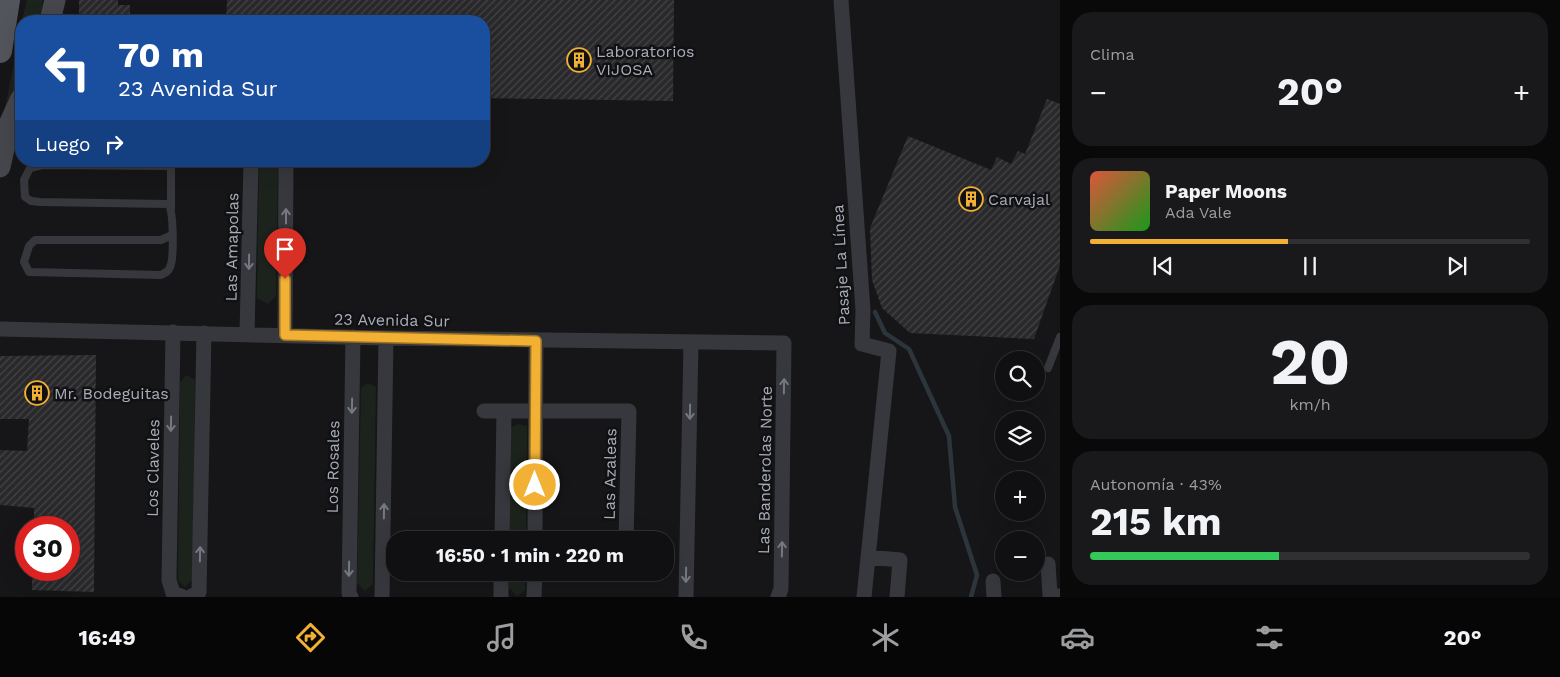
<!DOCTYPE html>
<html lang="es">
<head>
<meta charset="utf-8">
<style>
  body { margin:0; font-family:"Work Sans",sans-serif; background:#19191b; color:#f1f3f6; height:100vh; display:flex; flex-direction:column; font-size:19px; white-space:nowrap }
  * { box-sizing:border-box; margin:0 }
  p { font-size:16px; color:#9c9d9f }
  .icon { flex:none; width:28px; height:28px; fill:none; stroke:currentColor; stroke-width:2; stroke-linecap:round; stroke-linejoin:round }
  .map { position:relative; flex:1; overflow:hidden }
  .drawer { display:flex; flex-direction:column; gap:12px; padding:12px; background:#09090a; width:500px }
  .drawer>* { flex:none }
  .guide { position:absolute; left:15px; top:15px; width:475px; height:152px; border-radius:20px; box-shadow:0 5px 20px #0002,0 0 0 1px #303032; background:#1a4fa0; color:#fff; overflow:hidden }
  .fabs { position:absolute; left:995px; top:351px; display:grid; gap:10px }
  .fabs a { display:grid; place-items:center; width:50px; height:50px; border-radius:50%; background:#101012; box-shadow:0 5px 20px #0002,0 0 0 1px #303032; font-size:25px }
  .speed { position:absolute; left:15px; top:516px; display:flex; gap:10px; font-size:25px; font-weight:700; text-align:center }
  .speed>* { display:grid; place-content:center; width:65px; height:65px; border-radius:50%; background:#101012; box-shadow:0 5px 20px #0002,0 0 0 1px #303032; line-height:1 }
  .speed .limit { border:8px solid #d22; background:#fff; color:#111 }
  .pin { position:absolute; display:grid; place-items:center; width:42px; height:42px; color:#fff; margin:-51px -21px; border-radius:50% 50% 50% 0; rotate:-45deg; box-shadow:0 0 5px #0007 }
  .pin .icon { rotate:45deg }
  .me { position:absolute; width:55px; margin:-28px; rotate:0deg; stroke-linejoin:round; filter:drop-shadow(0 0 4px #0008) }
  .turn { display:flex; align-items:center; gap:18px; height:105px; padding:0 20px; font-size:22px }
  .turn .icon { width:65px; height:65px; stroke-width:2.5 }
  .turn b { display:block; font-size:35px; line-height:42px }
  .then { display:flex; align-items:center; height:48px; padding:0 20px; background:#0003; gap:10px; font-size:19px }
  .big { font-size:38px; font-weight:700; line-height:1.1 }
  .drawer .card { flex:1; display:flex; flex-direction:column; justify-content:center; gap:8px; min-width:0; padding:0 18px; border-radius:20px; background:#19191b }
  .drawer .dial { align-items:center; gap:0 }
  .dial b { font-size:65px; line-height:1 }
  .song { display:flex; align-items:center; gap:15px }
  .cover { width:60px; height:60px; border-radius:8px; background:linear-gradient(135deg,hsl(10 70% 55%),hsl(120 70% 35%)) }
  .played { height:5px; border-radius:2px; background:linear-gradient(90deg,#f2b134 45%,#303032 45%) }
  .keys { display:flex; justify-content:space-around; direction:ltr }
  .heat { display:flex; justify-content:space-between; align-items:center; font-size:28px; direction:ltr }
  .charge { height:8px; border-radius:4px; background:linear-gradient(90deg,#34c759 43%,#303032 0) }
  .trip { position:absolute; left:386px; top:531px; width:288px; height:50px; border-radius:20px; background:#101012; box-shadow:0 5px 20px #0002,0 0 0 1px #303032; font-weight:700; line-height:50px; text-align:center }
  .dock { display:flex; height:80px; justify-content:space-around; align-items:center; background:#060607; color:#9c9d9f }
  .dock .icon { width:35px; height:35px }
  .dock .selected { color:#f2b134 }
  .dock b { font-size:22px; color:#f1f3f6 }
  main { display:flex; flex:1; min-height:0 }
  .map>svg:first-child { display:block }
</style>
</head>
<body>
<main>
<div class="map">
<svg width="1060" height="597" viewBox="0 0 1060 597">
  <defs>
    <pattern id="building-hatch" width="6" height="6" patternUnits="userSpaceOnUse" patternTransform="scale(1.25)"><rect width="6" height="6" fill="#29292c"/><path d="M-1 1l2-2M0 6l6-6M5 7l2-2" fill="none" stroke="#454548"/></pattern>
  </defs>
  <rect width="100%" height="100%" fill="#161618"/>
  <path fill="#1c231d" d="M27 0H43L40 21H22Z
    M21 27V77L1 128Z
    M259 161H278L276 296 268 304 257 298Z
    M186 375 195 380 193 579 185 587 178 580 180 383Z
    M368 383 376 387 373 584 365 591 357 583 361 388Z
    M518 424 527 426 526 540H509L511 428Z
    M509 573H526L525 590 517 596 509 588Z"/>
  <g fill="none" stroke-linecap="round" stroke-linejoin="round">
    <path stroke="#2c353c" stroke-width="4.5" d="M875 312 885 333 909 349 949 436 955 507 977 575 971 597"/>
  </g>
  <path fill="url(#building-hatch)" d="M79 0H118V5H130V21H96L86 15 79 14Z
    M227 0H674L673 101 484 98V21H226Z
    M1047 99 1060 104V265L1034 339 910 333 882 308 872 280 870 228 908 136 991 170 997 157 1011 164 1018 151 1025 154Z
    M96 355 94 592 32 590V570H69V528H34V508L0 505V450L27 451 29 419H0V356Z"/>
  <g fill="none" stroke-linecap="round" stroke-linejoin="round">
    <path stroke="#37383d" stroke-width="8" d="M171 164V208
      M172 235 161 240H35L29 246 24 262 29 272 161 275C165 273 169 271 170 267 174 259 174 210 168 204L40 202 31 201 25 197 24 180 30 168 43 165 168 166 172 161
      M1048 368 1060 337"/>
    <path stroke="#37383d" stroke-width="15" d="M841 0 863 310 862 344 889 351 864 597
      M0 329 386 338 784 343 781 589 778 597
      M173 332 169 580 173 593 183 597
      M247 334 251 161
      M285 335 286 161
      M484 411H629L626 540
      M502 540 504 411
      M535 540 536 341
      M868 557 900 560 897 597
      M1048 564 1050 595 1060 596
      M582 572H625
      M993 581 994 597
      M190 597 199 592 204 333
      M351 597 349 593 353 337
      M382 597 386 338
      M501 597V572
      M534 597 535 572
      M686 597 691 342"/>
    <path stroke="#45474d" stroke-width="21" d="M50 21 55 0
      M0 167 10 122 21 98"/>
    <path stroke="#53555c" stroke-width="24" d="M0 51 8 0"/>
  </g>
  <defs><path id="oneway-shaft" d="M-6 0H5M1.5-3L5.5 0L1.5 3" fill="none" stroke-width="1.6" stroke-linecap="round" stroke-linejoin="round" transform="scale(1.25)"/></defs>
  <g stroke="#757881">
    <use href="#oneway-shaft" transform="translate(286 216) rotate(-90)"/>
    <use href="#oneway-shaft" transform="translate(249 262) rotate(91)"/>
    <use href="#oneway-shaft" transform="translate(784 386) rotate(-89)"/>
    <use href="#oneway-shaft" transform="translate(352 406) rotate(91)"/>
    <use href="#oneway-shaft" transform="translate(690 412) rotate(91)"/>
    <use href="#oneway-shaft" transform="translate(171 424) rotate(91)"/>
    <use href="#oneway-shaft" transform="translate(384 511) rotate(-89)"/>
    <use href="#oneway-shaft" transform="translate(782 549) rotate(-89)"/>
    <use href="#oneway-shaft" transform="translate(200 554) rotate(-89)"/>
    <use href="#oneway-shaft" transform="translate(349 569) rotate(91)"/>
    <use href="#oneway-shaft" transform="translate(686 575) rotate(91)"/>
  </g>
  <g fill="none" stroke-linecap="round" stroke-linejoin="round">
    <g stroke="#9d7322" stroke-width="12">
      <path id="route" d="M285 279V335L536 341 535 485"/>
    </g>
    <use href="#route" stroke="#f2b134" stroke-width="9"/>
  </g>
  <defs>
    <g id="building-ring" transform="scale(1.25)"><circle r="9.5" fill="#111113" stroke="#f2b134" stroke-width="1.5"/><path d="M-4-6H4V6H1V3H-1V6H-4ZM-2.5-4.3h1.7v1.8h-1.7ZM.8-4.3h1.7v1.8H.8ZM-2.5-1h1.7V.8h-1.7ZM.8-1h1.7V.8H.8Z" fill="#f2b134"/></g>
  </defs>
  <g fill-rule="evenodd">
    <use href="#building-ring" x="579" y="60"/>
    <use href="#building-ring" x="971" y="199"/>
    <use href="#building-ring" x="37" y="393"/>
  </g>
  <g text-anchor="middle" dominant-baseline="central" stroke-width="5" stroke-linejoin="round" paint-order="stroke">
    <g font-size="16" fill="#a8adb8" stroke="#111113" text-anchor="start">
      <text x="596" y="51">Laboratorios<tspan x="596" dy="18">VIJOSA</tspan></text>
      <text x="988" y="199">Carvajal</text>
      <text x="54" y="393">Mr. Bodeguitas</text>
    </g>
    <g font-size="16" fill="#a8adb8" stroke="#111113">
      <text transform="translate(232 247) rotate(-89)">Las Amapolas</text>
      <text transform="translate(841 265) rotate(-93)">Pasaje La Línea</text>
      <text transform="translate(392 320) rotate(1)">23 Avenida Sur</text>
      <text transform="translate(333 467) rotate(-89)">Los Rosales</text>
      <text transform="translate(153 468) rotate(-89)">Los Claveles</text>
      <text transform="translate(765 470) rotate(-89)">Las Banderolas Norte</text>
      <text transform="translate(610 474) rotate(-89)">Las Azaleas</text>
    </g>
  </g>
</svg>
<div class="fabs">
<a><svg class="icon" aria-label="search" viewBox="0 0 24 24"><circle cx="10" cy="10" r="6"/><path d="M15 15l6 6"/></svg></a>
<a><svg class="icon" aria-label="layers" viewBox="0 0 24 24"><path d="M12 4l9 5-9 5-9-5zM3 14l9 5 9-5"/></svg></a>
<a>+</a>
<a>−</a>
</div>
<div class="speed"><div class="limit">30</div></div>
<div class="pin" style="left:285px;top:279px;background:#d93025"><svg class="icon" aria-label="arrive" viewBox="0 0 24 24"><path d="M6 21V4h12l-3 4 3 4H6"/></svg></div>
<svg class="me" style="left:535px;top:485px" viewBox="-20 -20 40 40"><circle r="17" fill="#f2b134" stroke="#fff" stroke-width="3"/><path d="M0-11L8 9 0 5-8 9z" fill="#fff"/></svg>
<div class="trip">16:50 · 1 min · 220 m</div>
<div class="guide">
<div class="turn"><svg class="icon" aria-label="left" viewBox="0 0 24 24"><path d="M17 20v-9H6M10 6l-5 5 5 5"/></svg><div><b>70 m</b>23 Avenida Sur</div></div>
<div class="then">Luego<svg class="icon" aria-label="right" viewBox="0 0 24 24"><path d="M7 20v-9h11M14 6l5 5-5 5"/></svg></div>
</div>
</div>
<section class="drawer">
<div class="card"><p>Clima</p>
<div class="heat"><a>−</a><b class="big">20°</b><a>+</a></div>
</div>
<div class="card">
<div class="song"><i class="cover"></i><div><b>Paper Moons</b><p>Ada Vale</p></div></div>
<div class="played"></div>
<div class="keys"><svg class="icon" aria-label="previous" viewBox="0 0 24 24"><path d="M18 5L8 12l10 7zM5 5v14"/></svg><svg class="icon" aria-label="pause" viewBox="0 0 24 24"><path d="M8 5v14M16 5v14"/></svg><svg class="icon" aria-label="next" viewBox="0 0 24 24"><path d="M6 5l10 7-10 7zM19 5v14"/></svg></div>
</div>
<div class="card dial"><b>20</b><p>km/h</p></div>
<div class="card"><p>Autonomía · 43%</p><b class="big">215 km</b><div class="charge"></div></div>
</section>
</main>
<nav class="dock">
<b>16:49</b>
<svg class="icon selected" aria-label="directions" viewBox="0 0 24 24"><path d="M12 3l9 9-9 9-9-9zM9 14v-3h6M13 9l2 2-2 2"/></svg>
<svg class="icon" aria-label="music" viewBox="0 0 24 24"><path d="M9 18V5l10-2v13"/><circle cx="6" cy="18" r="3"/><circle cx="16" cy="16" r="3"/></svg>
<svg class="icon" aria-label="phone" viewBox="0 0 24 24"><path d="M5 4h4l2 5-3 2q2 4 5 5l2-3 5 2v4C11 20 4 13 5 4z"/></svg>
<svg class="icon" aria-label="climate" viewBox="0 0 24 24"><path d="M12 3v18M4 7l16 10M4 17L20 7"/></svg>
<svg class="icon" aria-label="car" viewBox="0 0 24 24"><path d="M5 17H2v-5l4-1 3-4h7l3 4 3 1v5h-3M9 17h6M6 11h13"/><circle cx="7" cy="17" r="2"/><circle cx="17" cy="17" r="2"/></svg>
<svg class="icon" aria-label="filters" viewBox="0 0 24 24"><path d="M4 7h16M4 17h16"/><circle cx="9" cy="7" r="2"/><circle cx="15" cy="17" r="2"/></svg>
<b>20°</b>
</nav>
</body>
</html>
